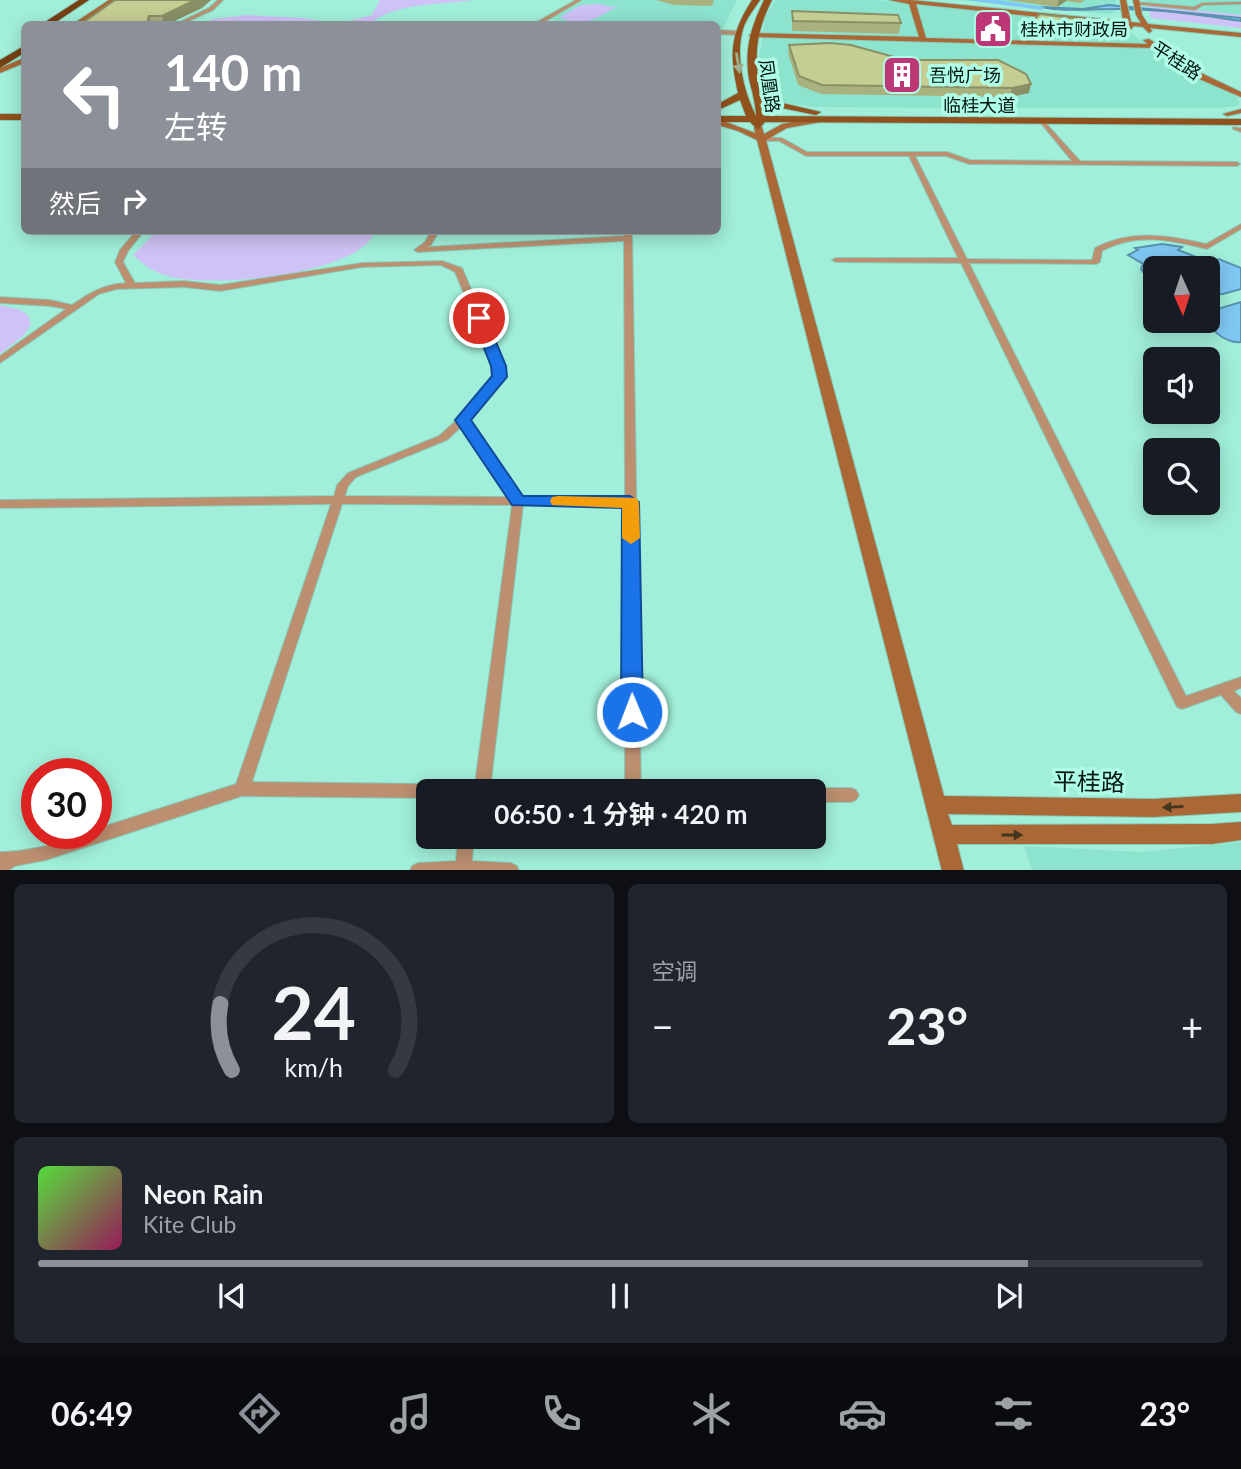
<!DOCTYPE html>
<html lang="zh">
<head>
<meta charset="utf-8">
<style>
  body { margin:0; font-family:Lato,"Noto Sans SC",sans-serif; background:#20242c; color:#f1f3f6; height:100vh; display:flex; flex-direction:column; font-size:26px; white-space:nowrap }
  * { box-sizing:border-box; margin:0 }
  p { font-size:23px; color:#9ea1a6 }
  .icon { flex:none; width:38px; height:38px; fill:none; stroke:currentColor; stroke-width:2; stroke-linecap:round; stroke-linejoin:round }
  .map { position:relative; height:870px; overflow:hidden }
  .sheet { display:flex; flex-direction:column; gap:14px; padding:14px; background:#0d0f14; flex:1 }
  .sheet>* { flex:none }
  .guide { position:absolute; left:21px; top:21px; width:700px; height:214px; border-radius:10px; box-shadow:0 4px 18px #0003; background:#8c9099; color:#fff; overflow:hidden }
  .needle { width:46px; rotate:177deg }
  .controls { position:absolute; left:1143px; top:256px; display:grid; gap:14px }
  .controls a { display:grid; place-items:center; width:77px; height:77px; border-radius:10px; background:#171b24; box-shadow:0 4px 18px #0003; font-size:35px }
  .speed { position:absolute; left:21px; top:758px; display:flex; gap:14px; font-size:35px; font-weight:700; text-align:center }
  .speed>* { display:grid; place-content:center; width:91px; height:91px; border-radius:50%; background:#171b24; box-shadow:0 4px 18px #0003; line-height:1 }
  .speed .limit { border:10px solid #d22; background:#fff; color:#111 }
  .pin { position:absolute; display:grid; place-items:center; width:60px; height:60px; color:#fff; margin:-30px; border:4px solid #fff; border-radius:50%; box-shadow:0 2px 7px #0007 }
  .me { position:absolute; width:77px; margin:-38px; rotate:359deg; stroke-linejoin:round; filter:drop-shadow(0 0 5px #0008) }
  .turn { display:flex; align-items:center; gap:24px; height:147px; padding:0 28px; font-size:32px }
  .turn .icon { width:91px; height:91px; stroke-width:2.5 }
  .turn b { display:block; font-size:49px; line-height:60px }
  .then { display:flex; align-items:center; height:66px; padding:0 28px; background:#0003; gap:14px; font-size:26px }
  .big { font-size:52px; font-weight:700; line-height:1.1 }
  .sheet .tile { flex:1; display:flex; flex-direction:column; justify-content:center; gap:10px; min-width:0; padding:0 24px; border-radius:10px; background:#20242c }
  .sheet .dial { align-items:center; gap:0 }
  .dial svg { height:182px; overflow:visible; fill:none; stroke:#363941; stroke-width:7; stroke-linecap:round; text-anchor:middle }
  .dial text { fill:#f1f3f6; stroke:none }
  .song { display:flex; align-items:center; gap:21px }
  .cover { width:84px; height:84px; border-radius:10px; background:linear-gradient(135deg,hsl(110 70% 55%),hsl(330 70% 35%)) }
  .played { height:7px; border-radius:4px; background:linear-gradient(90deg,#8c9099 85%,#363941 85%) }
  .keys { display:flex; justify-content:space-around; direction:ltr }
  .heat { display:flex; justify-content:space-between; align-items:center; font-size:38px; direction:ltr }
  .sheet .tiles { flex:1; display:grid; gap:14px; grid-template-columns:1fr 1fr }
  .tile:last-child { grid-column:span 2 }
  .trip { position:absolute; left:416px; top:779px; width:410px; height:70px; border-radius:10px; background:#171b24; box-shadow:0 4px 18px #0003; font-weight:700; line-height:70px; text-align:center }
  .tab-bar { display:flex; height:112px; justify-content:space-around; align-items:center; background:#090b0e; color:#9ea1a6 }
  .tab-bar .icon { width:49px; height:49px }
  .tab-bar .active { color:#8c9099 }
  .tab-bar b { font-size:32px; color:#f1f3f6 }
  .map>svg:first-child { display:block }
</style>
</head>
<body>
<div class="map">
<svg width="1241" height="871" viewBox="0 0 1241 871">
  <rect width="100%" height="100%" fill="#a1efda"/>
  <path fill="#8de4ce" d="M586 0H737L723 28 718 29V24H605L559 22 552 18Z
    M775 0H879L1120 25 1163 56 1237 97 1240 103 1236 106 1219 108H969L814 107 777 102 769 98 759 59 765 18Z
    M957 0H1116L1117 12 1106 14Z
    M1145 0H1241V15L1147 5 1143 4Z
    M1241 842V871L1032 870 1024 846 1141 852Z"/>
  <path fill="#cfc2f6" d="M380 0H474C443 5 394 2 370 24H200L213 19 247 15 303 18 338 24 372 15Z
    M600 4 611 7 618 6C599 17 582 30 560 17L581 5Z
    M1147 5 1241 15V28L1151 18Z
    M157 231H375C373 235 370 241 366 244 333 276 208 289 164 275 152 271 143 264 133 255Z
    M0 305 18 309 28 315 31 324 24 335 0 354Z"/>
  <path fill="#7fc8f4" stroke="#5992b0" stroke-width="2" d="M1109 5 1241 18V21C1198 15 1155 8 1111 9 1087 9 1065 12 1041 7L1083 9Z
    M1162 244 1182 247 1178 250 1212 263 1219 259 1241 268V289L1223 294H1208V268H1155V280L1146 276 1141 269 1143 264 1128 255 1138 250 1135 248Z
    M1241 302V342C1226 344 1203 328 1211 311Z"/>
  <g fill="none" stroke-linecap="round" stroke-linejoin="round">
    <path fill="#7fc8f4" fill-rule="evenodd" d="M967 0H997L1045 7 1041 10Z"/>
    <g stroke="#87ccba" stroke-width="2">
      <path id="street" d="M218 0H223L213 10 182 24H176L209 8Z
        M576 0H582L544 22H560L562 24H538L535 23Z
        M1136 2 1194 7 1202 3 1241 2V4L1203 5 1195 10 1134 4Z
        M718 30 738 31 741 33 738 35 718 34Z
        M1042 119 1080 161 1237 162 1240 164 1237 166 969 164 946 156H915L967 259 1092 260 1095 248C1131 229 1167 235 1206 244L1241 224V229L1207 249C1171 240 1136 232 1102 251L1100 262 1096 264 969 263 1186 696 1241 677V688L1234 691 1241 698V714L1236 712 1221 695 1182 709 1177 707 961 263 836 262 832 260 836 258H958L909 156H806L779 141H761L758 139 761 137 782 138 807 152H947L970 160 1072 161 1040 122 1039 121Z
        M1233 127 1241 128V132L1233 129Z
        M136 231H144L128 251 123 262 135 283 184 281 220 285 362 263 442 261 462 268 504 366V377L468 420 521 498H625L624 241 418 252 414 250 425 242 431 231H439L431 245 427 247 624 236V231H632L641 791H625V506L523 505 490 791H474L512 505 342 504 252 782 430 784 435 786 438 791H429V798L242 796 46 860 15 866 8 871H0V852C15 852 31 849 46 846 63 841 78 833 96 833V829L236 784 331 504 0 508V500L334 496 337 485 348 473 439 436 459 418 494 377V366L455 272 441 265 362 267 220 291 184 287 117 289 99 294 0 363V356L66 309 50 306 0 303V297L50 300 72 305C89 293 104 284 126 283L115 262 120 250ZM462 426 510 497 345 496 348 486 356 477 447 440Z
        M814 788H851L856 790 859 795 856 800 851 802H814V791H808Z
        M458 836H474L472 861 511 863 517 866 519 871H410L412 866 418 863 456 861Z"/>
    </g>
    <g stroke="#87ccba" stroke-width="2">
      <path id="secondary" d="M109 0H116L80 24H73Z
        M889 0H911L1123 21 1120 0H1126L1131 22 1141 23 1136 15 1133 0H1139L1142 15 1148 24 1241 33V37L1150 28 1152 31 1149 33 1143 27 1134 26 1131 29 1126 26 916 4 926 38 1148 44 1143 40 1149 39 1203 74 1241 92V97L1197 78 1154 48 752 37 749 35 752 33 919 37 909 4Z
        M24 58V63L0 73V68Z
        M1241 109V113L1227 116 1223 114Z
        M818 117 821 118V122L787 128 766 140 944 796 1153 799 1241 794V812L1153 817 948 814 952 825 1212 824 1241 822V840L1212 844H957L964 871H942L757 140 738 131 718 125V119L755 133 754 127 758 124 762 127 764 134 782 124Z"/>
    </g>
    <g stroke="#87ccba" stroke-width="2">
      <path id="primary" d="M752 0H760C754 9 746 19 743 29 735 57 744 92 756 116 756 106 752 91 749 79 744 49 751 27 764 0H772C756 32 753 57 761 92L778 102 821 112 816 115 772 106 763 101 766 116 1241 119V125L765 122 758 130 750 122H718V116H746L740 100 718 110V104L738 93C729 53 730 35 752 0Z
        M0 114H24V120H0Z"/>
    </g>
    <g stroke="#87ccba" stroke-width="2">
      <path id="highway" d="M79 0H89L53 24H42Z
        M24 46V53L0 68V60Z"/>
    </g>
    <use href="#street" fill="#bc8f70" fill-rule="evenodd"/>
    <use href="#secondary" fill="#a96836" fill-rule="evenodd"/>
    <use href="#primary" fill="#90511c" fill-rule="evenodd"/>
    <use href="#highway" fill="#754012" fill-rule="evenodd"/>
  </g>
  <path fill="#a9b17e" d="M115 0H211L202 8 168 24H81Z
    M656 0H714L712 6 674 5Z
    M1008 0H1085L1080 3 1067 1 1057 7Z
    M792 11 901 23 899 34 792 31Z
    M1027 26 1081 29 1078 39 1024 36Z
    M789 45 905 60 1029 93 1010 97 821 94 798 85 788 53Z"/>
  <path fill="#899066" d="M195 0H211L202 8 168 24H164L162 16Z
    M1059 0H1067L1057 7Z
    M149 16 151 24H144Z
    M1031 84 1029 93 1010 97 1012 88Z"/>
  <path fill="#c4ce92" stroke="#899066" stroke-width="2" d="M115 0H195L162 16H149L147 23 144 24H81Z
    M792 11 898 15 901 23 793 21Z
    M1040 14 1080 19 1081 29 1027 26Z
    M830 43 851 45 905 60H998L1026 74 1031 84 1012 88 822 85 799 76 789 45Z"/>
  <defs><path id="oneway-solid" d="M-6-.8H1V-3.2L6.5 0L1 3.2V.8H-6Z" transform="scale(1.75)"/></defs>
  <use fill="#a1af8c" href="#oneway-solid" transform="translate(738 63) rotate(81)"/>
  <g fill="#44361f">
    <use href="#oneway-solid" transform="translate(1173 807) rotate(177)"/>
    <use href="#oneway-solid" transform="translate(1012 835)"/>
  </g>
  <path fill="#1a73e8" stroke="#114b97" stroke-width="2" d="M479 314 486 318 506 366 507 377 471 420 523 496H630L639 502 643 712 640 718 632 721 625 718 621 712 622 508 512 505 455 420 492 376 491 366 472 318Z"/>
  <path fill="#f59e0b" d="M558 496 636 498 639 502 640 538 631 544 622 538V508L552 505 550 501 552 497Z"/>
  <defs>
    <g id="civic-square" transform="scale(2.0125)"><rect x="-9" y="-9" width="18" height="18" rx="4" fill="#bd3676" stroke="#affce7"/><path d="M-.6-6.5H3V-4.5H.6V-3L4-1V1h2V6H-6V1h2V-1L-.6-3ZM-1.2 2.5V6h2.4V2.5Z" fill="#fff"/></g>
    <g id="building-square" transform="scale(2.0125)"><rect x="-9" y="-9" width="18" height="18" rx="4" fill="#bd3676" stroke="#affce7"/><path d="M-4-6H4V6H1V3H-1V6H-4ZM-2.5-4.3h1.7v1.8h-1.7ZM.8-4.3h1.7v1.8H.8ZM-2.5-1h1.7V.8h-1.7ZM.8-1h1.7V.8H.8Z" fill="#fff"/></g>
  </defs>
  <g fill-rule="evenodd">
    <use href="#civic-square" x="993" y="29"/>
    <use href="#building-square" x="902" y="75"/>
  </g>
  <g text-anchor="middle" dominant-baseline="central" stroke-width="7" stroke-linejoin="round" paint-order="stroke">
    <g font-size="18" fill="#001510" stroke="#affce7" text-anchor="start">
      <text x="1020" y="29">桂林市财政局</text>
      <text x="929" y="75">吾悦广场</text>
    </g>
    <g font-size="18" fill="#001510" stroke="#affce7">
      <text transform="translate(1177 60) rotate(33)">平桂路</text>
      <text transform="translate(770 86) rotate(82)">凤凰路</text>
      <text x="979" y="105">临桂大道</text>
    </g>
    <g font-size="24" fill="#001510" stroke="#affce7">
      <text transform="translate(1089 781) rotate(1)">平桂路</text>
    </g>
  </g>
</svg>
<div class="controls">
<a><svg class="needle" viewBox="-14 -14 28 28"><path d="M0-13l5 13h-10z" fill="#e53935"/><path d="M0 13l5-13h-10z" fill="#9ea1a6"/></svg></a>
<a><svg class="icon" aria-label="sound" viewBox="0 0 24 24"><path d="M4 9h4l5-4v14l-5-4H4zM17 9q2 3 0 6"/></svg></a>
<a><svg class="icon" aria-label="search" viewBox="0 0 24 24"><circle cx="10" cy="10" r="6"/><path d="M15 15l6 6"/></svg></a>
</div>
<div class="speed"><div class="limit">30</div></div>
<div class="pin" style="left:479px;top:318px;background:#d93025"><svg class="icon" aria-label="arrive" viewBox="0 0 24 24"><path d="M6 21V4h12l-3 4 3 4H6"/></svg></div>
<svg class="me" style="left:632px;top:712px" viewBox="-20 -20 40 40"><circle r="17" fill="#1a73e8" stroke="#fff" stroke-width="3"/><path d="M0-11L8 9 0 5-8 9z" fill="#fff"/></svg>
<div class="trip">06:50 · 1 分钟 · 420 m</div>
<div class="guide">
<div class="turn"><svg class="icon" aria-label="left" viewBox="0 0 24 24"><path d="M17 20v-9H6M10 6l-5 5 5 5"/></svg><div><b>140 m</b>左转</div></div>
<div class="then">然后<svg class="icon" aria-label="right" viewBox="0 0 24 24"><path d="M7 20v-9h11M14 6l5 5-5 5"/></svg></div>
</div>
</div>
<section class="sheet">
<div class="tiles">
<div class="tile dial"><svg viewBox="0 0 100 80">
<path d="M14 69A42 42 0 1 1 86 69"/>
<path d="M14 69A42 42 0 0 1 9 40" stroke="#8c9099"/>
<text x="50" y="56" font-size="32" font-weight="700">24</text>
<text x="50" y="72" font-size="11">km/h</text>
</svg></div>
<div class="tile"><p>空调</p>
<div class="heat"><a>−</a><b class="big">23°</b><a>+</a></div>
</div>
<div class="tile">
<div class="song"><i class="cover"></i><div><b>Neon Rain</b><p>Kite Club</p></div></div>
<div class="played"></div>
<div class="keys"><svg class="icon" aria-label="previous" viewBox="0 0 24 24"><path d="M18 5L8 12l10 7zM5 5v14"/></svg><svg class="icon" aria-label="pause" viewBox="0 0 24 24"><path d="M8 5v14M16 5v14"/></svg><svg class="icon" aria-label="next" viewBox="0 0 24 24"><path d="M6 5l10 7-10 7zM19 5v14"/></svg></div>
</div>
</div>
</section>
<nav class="tab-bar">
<b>06:49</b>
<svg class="icon active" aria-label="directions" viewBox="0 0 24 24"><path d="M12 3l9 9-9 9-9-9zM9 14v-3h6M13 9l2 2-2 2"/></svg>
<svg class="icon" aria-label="music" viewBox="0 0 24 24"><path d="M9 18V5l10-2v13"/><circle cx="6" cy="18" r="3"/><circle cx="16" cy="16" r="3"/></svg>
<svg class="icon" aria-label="phone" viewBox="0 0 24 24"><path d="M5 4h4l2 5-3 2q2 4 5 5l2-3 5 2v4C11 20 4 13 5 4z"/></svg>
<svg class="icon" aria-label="climate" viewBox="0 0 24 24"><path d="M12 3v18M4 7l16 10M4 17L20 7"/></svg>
<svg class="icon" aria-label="car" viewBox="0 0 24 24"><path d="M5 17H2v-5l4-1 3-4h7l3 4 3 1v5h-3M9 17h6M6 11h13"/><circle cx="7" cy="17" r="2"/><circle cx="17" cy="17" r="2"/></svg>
<svg class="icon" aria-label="filters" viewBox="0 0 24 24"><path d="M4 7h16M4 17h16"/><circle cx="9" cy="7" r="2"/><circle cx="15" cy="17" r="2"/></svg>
<b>23°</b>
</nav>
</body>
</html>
